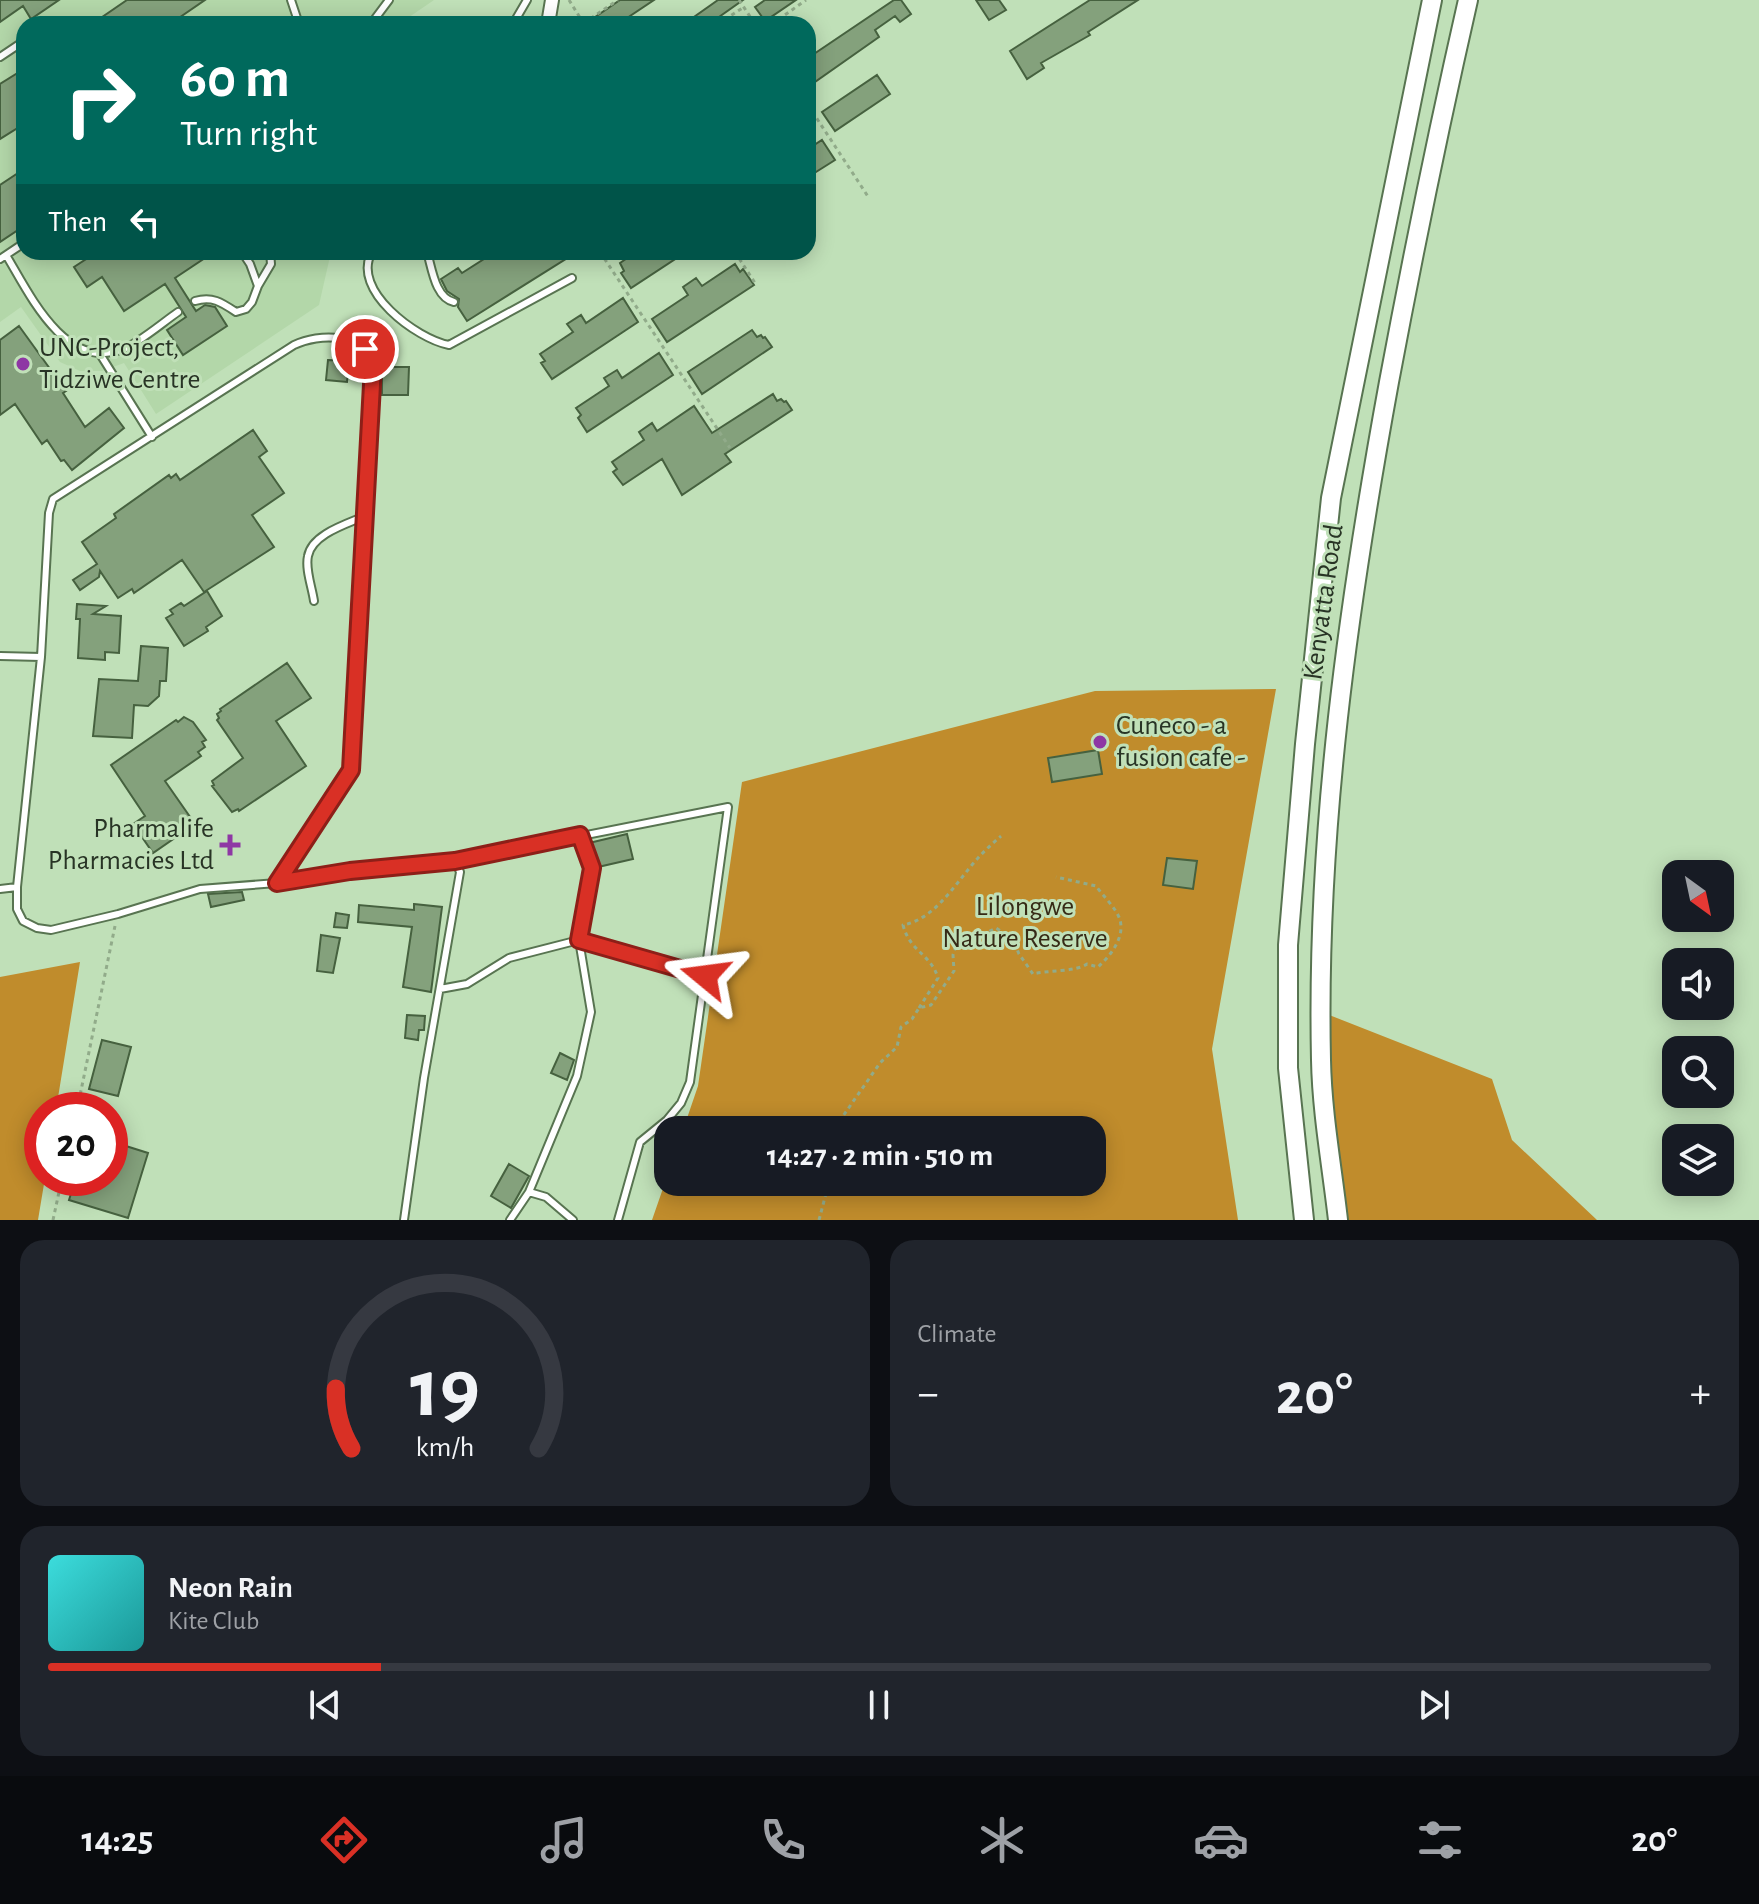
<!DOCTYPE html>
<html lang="en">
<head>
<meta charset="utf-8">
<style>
  body { margin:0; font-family:"Alegreya Sans",sans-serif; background:#20242c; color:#f1f3f6; height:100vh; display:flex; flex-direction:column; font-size:30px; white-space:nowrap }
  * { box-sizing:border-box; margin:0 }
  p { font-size:26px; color:#9ea1a6 }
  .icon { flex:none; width:44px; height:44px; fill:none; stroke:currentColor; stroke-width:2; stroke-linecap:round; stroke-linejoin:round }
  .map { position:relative; height:1220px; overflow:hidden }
  .details { display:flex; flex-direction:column; gap:20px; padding:20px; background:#0d0f14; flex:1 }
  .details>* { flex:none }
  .banner { position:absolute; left:16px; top:16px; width:800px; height:244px; border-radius:24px; box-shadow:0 4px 20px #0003; background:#00695c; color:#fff; overflow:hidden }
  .needle { width:52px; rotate:147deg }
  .buttons { position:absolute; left:1662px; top:860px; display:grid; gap:16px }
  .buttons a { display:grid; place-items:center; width:72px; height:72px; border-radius:16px; background:#171b24; box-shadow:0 4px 20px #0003; font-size:40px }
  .speed { position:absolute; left:24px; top:1092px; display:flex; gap:16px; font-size:40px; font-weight:700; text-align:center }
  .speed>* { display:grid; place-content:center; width:104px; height:104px; border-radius:50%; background:#171b24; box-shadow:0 4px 20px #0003; line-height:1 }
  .speed .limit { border:12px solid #d22; background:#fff; color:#111 }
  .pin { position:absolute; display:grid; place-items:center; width:68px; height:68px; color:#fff; margin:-34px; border:4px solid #fff; border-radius:50%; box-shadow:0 2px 8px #0007 }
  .me { position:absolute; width:88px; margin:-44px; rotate:286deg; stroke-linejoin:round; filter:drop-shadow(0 0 6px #0008) }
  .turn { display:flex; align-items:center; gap:28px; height:168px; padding:0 32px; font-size:36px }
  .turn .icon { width:104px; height:104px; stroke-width:2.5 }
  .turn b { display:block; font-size:56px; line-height:68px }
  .then { display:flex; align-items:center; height:76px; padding:0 32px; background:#0003; gap:16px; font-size:30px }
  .big { font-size:60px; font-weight:700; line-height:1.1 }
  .details .tile { flex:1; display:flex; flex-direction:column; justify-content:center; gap:12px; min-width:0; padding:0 28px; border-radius:24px; background:#20242c }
  .details .dial { align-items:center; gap:0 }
  .dial svg { height:208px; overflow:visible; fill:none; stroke:#363941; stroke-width:7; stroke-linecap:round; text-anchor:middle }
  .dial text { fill:#f1f3f6; stroke:none }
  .song { display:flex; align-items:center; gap:24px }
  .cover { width:96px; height:96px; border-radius:12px; background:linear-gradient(135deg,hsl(180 70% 55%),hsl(180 70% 35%)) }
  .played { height:8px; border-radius:4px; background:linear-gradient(90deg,#d93025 20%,#363941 20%) }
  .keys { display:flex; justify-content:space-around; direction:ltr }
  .heat { display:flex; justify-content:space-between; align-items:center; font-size:44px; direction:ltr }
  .details .tiles { flex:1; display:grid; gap:20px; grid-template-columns:1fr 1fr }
  .tile:last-child { grid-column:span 2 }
  .trip { position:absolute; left:654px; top:1116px; width:452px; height:80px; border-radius:24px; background:#171b24; box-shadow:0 4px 20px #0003; font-weight:700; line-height:80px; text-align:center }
  .tab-bar { display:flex; height:128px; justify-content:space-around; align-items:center; background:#090b0e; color:#9ea1a6 }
  .tab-bar .icon { width:56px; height:56px }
  .tab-bar .on { color:#d93025 }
  .tab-bar b { font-size:36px; color:#f1f3f6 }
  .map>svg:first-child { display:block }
</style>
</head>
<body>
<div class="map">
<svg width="1759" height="1220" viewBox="0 0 1759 1220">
  <rect width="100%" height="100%" fill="#c0e0b8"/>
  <path fill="#b3d7a9" d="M0 0H434L399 24H24V252H331L319 305 156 414 124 363 102 371H80L60 362 21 307 0 322Z"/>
  <path fill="#c08c2c" d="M1276 689 1212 1049 1238 1220H652L668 1174V1182H1092V1130H683L698 1086 742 782 1095 691Z
    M80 962 56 1110H42V1178H45L38 1220H0V977Z
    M1314 1009 1492 1079 1512 1140 1597 1220H1338Z"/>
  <path fill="#84a17c" stroke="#46613f" stroke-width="2" d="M0 0H59L31 19 23 6 0 22Z
    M127 0H205L170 24H92Z
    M620 0H654L618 24H585Z
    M718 0H743L709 24H684Z
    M765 0H796L765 21 755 7Z
    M894 0H901L911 14 900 22 895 16 875 30 879 37 812 84 808 78V58Z
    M976 0H999L1006 10 989 20Z
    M1090 0H1138L1088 32 1090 35 1041 63 1044 68 1027 79 1010 51Z
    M24 69V124L0 139V84Z
    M877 75 890 94 835 131 822 112Z
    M822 140 835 160 808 177V149Z
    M24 169V226L0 242V185Z
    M97 252H214L175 278 196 311 205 305 215 307 227 326 183 355 167 330 186 317 165 284 124 311 102 277 87 287 74 267Z
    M495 252H577L467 321 458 307 459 299 447 291 441 279 458 268 462 273Z
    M636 252H686L631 288 621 273 624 271 620 263Z
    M735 264 740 272 743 269 754 285 667 342 652 319 688 295 683 287 696 278 702 286Z
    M623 298 638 322 552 379 541 363 545 361 540 354 573 332 567 324 581 315 586 323Z
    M19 326 66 391 63 393 85 427 109 408 124 428 72 470 64 460 61 461 47 440 42 444 15 404 0 415V340Z
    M752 330 757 337 761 335 763 338 765 337 772 347 702 394 688 372Z
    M659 353 673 375 587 432 578 418 581 415 576 408 609 386 604 378 617 370 622 378Z
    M328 360 349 361 347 382 326 380Z
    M382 367H409L408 395H382Z
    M773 394 777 401 781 399 784 402 786 401 792 410 725 454 731 462 682 495 662 459 623 485 613 472 617 469 612 462 644 440 639 432 652 423 657 431 694 406 712 433Z
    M253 430 267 451 259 457 284 493 252 515 274 547 204 592 182 560 134 593 132 589 118 598 100 571 99 577 80 590 73 580 97 564 82 542 116 518 114 514 169 475 171 478 176 474 180 480Z
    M207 591 222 616 206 627 208 631 184 646 166 618 173 614 170 610 181 603 184 606Z
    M77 604 106 606 93 614 121 616 119 653 105 652V660L78 658 80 619H76Z
    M141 646 168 648 166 681H160L159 696 148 706 134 705 132 738 93 736 99 679 138 681Z
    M287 663 311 698 276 721 306 766 239 811 238 809 232 812 212 786 214 785 212 781 243 758 217 720 219 718 217 714 221 711 220 709Z
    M184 717 193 722 206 740 202 742 205 747 198 752 201 756 165 781 195 824 153 853 133 824 145 816 111 765 176 720 178 722Z
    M1098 750 1102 774 1052 782 1048 758Z
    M627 834 633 859 598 867 589 843Z
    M1167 858 1197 861 1193 889 1163 885Z
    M242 892 244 900 211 907 208 894Z
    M414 904 442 907 431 992 403 987 412 927 358 922 359 905 414 910Z
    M336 913 349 915 347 928 334 927Z
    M321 935 340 938 333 973 317 971Z
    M407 1015 425 1016 424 1030H419L418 1040 405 1038Z
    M102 1040 131 1047 118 1096 89 1089Z
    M560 1053 574 1060 567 1080 551 1073Z
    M110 1141 148 1153 128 1218 69 1200 76 1178H110Z
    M509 1164 529 1176 511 1208 491 1196Z"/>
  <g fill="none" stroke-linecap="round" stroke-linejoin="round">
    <g stroke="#587451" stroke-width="10">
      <path id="lane" d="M291 0 299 24
        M371 24 389 0
        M513 24 527 0
        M0 57 24 41
        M242 252 250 264 258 286
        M372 252C350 290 417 339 449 345L572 278
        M427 252C432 268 435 298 454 302
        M6 255C29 293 64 370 121 350 138 344 162 323 178 312
        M0 259 24 243
        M195 301C212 296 221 302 236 312L246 309 252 302 258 286 271 264 270 252
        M100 354 152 437
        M314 601C312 587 305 569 308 556 312 534 347 524 365 516
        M0 656 41 657 17 887V909L23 921 37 928 51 930 118 914 200 889 277 883 350 871 455 861 460 872 424 1078 404 1220
        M41 657 49 513 53 499 294 345C319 333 365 332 373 366L351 770 277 883
        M455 861 728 807 690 1082 681 1103 667 1120 640 1142 618 1220
        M0 889 17 887
        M440 989 467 984 509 958 579 940 705 976
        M529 1192 546 1197 573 1220
        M510 1220 529 1192 577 1076 591 1012 579 940 592 868 580 835"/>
    </g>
    <g stroke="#587451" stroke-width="16">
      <path id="street" d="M548 24 552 0"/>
    </g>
    <g stroke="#587451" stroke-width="22">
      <path id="secondary" d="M1304 1220 1288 1068V945L1305 744 1331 498 1432 0
        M1338 1220C1332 1167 1322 1113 1321 1060 1316 832 1348 606 1389 382 1413 254 1439 127 1468 0"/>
    </g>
    <path stroke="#91ab8a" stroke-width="3" stroke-dasharray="4 4" stroke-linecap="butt" d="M569 0 584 24
      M739 0 755 24
      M584 23 618 0
      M718 24 744 7
      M772 24 806 0
      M808 105 869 198
      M600 252 730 448
      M735 252 755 283
      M919 1008 938 978C931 954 910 952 903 925 936 919 957 881 978 858 985 850 993 843 1001 836
      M77 1110 115 926
      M843 1130 845 1122 843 1116 880 1063 897 1047 901 1027 912 1019 919 1008 931 1005 954 971 953 955 955 949 996 928 1013 939 1019 954 1033 974C1048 970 1076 972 1087 964L1098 967C1110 956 1125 938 1120 920 1117 909 1103 896 1096 886L1056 877
      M53 1220 62 1178
      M819 1220 829 1182"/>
    <use href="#lane" stroke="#fff" stroke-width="6"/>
    <use href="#street" stroke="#fff" stroke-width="12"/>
    <use href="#secondary" stroke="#fff" stroke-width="18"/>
  </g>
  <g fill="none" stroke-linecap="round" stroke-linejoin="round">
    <g stroke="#8d1f18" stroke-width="20">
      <path id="route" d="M365 349 371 357 373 366 351 770 277 883 350 871 455 861 580 835 592 868 579 940 705 976"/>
    </g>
    <use href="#route" stroke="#d93025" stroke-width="14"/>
  </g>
  <g fill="#8e37a4" stroke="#c0e0b8" stroke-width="3">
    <circle cx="23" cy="364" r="8"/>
    <circle cx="1100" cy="742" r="8"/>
    <path d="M226 833h8v8h8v8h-8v8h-8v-8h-8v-8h8z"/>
  </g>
  <g text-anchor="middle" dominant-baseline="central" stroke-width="6" stroke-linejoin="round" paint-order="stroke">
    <g font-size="28" fill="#283425" stroke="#c0e0b8" text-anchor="start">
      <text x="39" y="348">UNC-Project,<tspan x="39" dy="32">Tidziwe Centre</tspan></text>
      <text x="1116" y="726">Cuneco - a<tspan x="1116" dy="32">fusion cafe -</tspan></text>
      <text x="214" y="829" text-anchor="end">Pharmalife<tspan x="214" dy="32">Pharmacies Ltd</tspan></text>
    </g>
    <g font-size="28" fill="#283425" stroke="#c0e0b8">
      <text transform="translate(1324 602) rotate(-82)">Kenyatta Road</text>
    </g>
    <g font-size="28" fill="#362a16" stroke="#c0e0b8">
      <text x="1025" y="907">Lilongwe<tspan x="1025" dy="32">Nature Reserve</tspan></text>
    </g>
  </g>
</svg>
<div class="buttons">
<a><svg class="needle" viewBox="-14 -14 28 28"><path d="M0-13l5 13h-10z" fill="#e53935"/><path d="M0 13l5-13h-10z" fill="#9ea1a6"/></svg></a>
<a><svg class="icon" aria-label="sound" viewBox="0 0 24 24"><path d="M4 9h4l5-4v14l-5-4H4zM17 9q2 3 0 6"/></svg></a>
<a><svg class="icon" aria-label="search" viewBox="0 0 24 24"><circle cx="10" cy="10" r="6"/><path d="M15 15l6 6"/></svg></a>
<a><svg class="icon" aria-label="layers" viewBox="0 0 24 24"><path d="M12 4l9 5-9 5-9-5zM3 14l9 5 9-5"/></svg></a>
</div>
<div class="speed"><div class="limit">20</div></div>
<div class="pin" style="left:365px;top:349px;background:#d93025"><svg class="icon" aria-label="arrive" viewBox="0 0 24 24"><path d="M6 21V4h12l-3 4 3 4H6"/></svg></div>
<svg class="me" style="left:705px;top:976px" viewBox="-20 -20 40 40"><path d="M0-17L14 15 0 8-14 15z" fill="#d93025" stroke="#fff" stroke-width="4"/></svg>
<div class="trip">14:27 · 2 min · 510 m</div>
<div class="banner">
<div class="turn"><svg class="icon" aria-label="right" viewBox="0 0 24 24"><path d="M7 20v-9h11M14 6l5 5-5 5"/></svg><div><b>60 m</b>Turn right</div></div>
<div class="then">Then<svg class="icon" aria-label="left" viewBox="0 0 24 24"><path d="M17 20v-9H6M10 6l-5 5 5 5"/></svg></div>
</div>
</div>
<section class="details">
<div class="tiles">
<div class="tile dial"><svg viewBox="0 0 100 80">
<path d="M14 69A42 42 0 1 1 86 69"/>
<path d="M14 69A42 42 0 0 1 8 46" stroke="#d93025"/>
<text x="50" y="56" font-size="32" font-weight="700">19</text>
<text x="50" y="72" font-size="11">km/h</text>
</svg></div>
<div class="tile"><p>Climate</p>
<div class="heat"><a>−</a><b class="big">20°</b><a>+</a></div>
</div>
<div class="tile">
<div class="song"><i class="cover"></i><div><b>Neon Rain</b><p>Kite Club</p></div></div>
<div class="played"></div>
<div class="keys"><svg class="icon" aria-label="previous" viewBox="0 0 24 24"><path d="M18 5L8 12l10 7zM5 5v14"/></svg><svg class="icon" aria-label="pause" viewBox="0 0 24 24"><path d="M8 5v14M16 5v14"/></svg><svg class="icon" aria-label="next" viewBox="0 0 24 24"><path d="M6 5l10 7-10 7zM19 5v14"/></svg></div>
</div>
</div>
</section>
<nav class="tab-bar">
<b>14:25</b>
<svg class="icon on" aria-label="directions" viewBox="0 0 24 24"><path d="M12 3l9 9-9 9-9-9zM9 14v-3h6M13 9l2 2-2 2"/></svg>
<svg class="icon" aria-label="music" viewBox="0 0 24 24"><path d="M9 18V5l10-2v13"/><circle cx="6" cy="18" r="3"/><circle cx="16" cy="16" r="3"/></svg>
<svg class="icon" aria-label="phone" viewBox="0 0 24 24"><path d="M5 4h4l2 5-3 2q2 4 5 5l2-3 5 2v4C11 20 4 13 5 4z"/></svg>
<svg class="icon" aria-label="climate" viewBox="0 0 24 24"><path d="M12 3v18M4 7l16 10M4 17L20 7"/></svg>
<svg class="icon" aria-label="car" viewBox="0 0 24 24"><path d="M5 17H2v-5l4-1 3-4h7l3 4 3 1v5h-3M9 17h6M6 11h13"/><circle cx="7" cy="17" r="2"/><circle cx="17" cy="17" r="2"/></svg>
<svg class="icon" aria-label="filters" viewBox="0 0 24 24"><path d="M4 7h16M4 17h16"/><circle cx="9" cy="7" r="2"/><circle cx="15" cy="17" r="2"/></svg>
<b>20°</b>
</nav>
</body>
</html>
